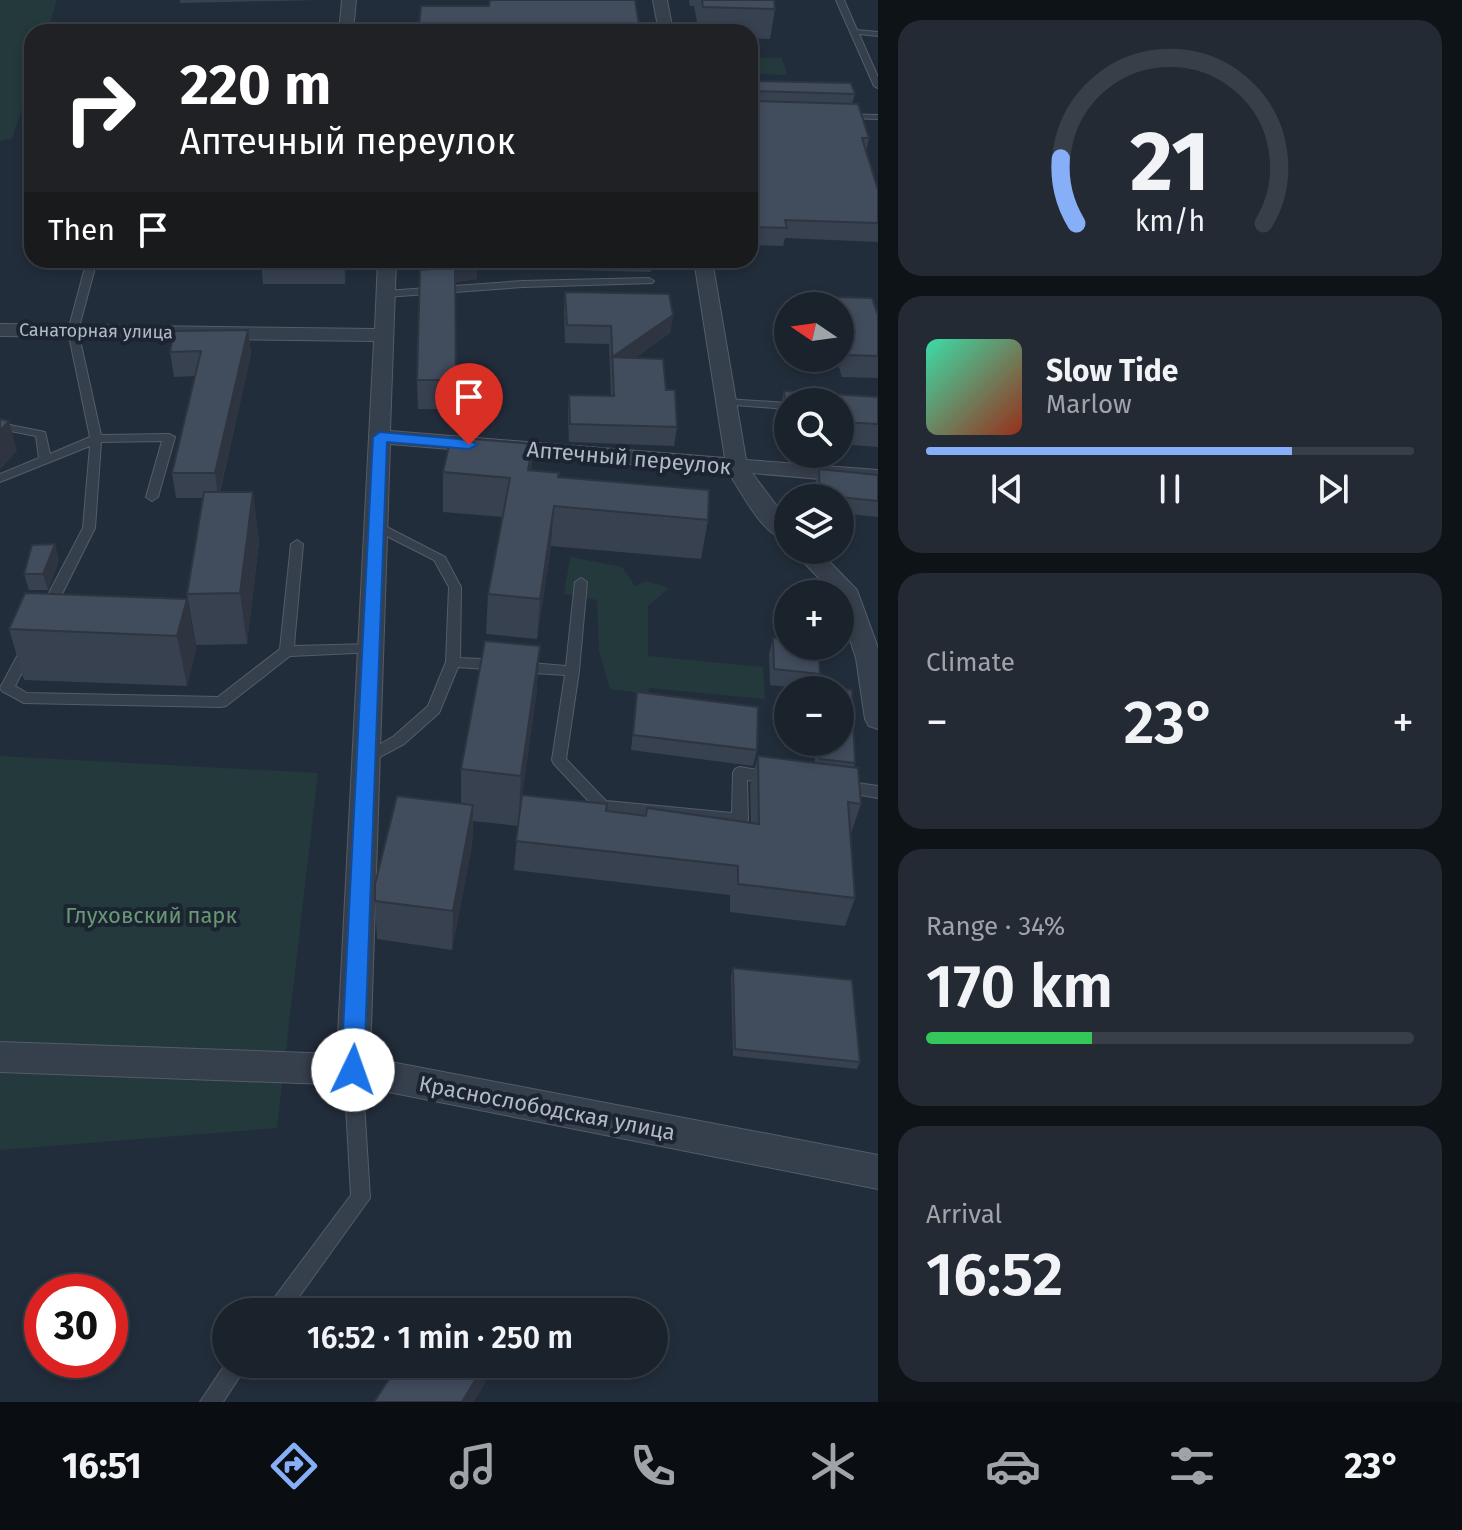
<!DOCTYPE html>
<html lang="en">
<head>
<meta charset="utf-8">
<style>
  body { margin:0; font-family:"Fira Sans",sans-serif; background:#232a34; color:#f1f3f6; height:100vh; display:flex; flex-direction:column; font-size:30px; white-space:nowrap }
  * { box-sizing:border-box; margin:0 }
  p { font-size:26px; color:#9fa4a9 }
  .icon { flex:none; width:44px; height:44px; fill:none; stroke:currentColor; stroke-width:2; stroke-linecap:round; stroke-linejoin:round }
  .map { position:relative; flex:1; overflow:hidden }
  .drawer { display:flex; flex-direction:column; gap:20px; padding:20px; background:#0e1318; width:584px }
  .drawer>* { flex:none }
  .guide { position:absolute; left:24px; top:24px; width:734px; height:244px; border-radius:24px; box-shadow:0 4px 12px #0003,0 0 0 2px #383f48; background:#202124; color:#fff; overflow:hidden }
  .needle { width:52px; rotate:283deg }
  .controls { position:absolute; left:774px; top:292px; display:grid; gap:16px }
  .controls a { display:grid; place-items:center; width:80px; height:80px; border-radius:50%; background:#1a222c; box-shadow:0 4px 12px #0003,0 0 0 2px #383f48; font-size:40px }
  .speed { position:absolute; left:24px; top:1274px; display:flex; gap:16px; font-size:40px; font-weight:700; text-align:center }
  .speed>* { display:grid; place-content:center; width:104px; height:104px; border-radius:50%; background:#1a222c; box-shadow:0 4px 12px #0003,0 0 0 2px #383f48; line-height:1 }
  .speed .limit { border:12px solid #d22; background:#fff; color:#111 }
  .pin { position:absolute; display:grid; place-items:center; width:68px; height:68px; color:#fff; margin:-82px -34px; border-radius:50% 50% 50% 0; rotate:-45deg; box-shadow:0 0 8px #0007 }
  .pin .icon { rotate:45deg }
  .me { position:absolute; width:88px; margin:-44px; rotate:3deg; stroke-linejoin:round; filter:drop-shadow(0 0 6px #0008) }
  .turn { display:flex; align-items:center; gap:28px; height:168px; padding:0 24px; font-size:36px }
  .turn .icon { width:104px; height:104px; stroke-width:2.5 }
  .turn b { display:block; font-size:56px; line-height:68px }
  .then { display:flex; align-items:center; height:76px; padding:0 24px; background:#0003; gap:16px; font-size:30px }
  .big { font-size:60px; font-weight:600; line-height:1.1 }
  .drawer .tile { flex:1; display:flex; flex-direction:column; justify-content:center; gap:12px; min-width:0; padding:0 28px; border-radius:24px; background:#232a34 }
  .drawer .dial { align-items:center; gap:0 }
  .dial svg { height:208px; overflow:visible; fill:none; stroke:#383f48; stroke-width:7; stroke-linecap:round; text-anchor:middle }
  .dial text { fill:#f1f3f6; stroke:none }
  .song { display:flex; align-items:center; gap:24px }
  .cover { width:96px; height:96px; border-radius:12px; background:linear-gradient(135deg,hsl(160 70% 55%),hsl(10 70% 35%)) }
  .played { height:8px; border-radius:4px; background:linear-gradient(90deg,#86aff8 75%,#383f48 75%) }
  .keys { display:flex; justify-content:space-around; direction:ltr }
  .heat { display:flex; justify-content:space-between; align-items:center; font-size:44px; direction:ltr }
  .charge { height:12px; border-radius:6px; background:linear-gradient(90deg,#34c759 34%,#383f48 0) }
  .trip { position:absolute; left:212px; top:1298px; width:456px; height:80px; border-radius:40px; background:#1a222c; box-shadow:0 4px 12px #0003,0 0 0 2px #383f48; font-weight:600; line-height:80px; text-align:center }
  .dock { display:flex; height:128px; justify-content:space-around; align-items:center; background:#0a0e12; color:#9fa4a9 }
  .dock .icon { width:56px; height:56px }
  .dock .current { color:#86aff8 }
  .dock b { font-size:36px; color:#f1f3f6 }
  main { display:flex; flex:1; min-height:0 }
  .map>svg:first-child { display:block }
</style>
</head>
<body>
<main>
<div class="map">
<svg width="878" height="1402" viewBox="0 0 878 1402">
  <rect width="100%" height="100%" fill="#222d3b"/>
  <path fill="#24393c" d="M0 0H57L47 32H32V77L12 139 0 141Z
    M750 58H782L787 75 750 74Z
    M570 557 622 567 635 586 647 581 669 588 648 606V656L763 667 765 699 649 688 648 694 610 689 599 651 597 600 564 594Z
    M0 756 318 773 277 1128 0 1150Z"/>
  <g fill="none" stroke-linecap="round" stroke-linejoin="round">
    <g stroke="#545c69" stroke-width="2">
      <path id="lane" d="M836 0H844L857 30 878 32V36L859 34 878 77V88L874 86Z
        M839 114 878 115V119L842 118 838 116Z
        M87 260H97L78 331 101 435 169 434 175 437 158 497 152 501 146 497 162 441 101 442 95 528 54 610 47 614 40 610 83 528 90 446 0 482V474L39 458 36 436 0 429V423L45 432 50 454 90 437 68 331Z
        M649 278 654 281 652 283 523 287 386 297 381 294 386 291 523 281Z
        M726 399 788 403V409L722 404 720 402Z
        M377 522 445 557 461 587 460 658 499 660 506 665 499 670 458 667 439 713 404 744 367 764 362 763 360 759 362 755 394 736 428 706 446 662 449 587 434 560 373 529 371 526Z
        M297 540 303 544 294 646 372 644 377 646 379 649 377 652 290 656 226 706 221 707 24 703 2 691 0 688 22 647 27 645 34 650 15 686 27 693 218 697 280 649 291 544Z
        M581 578 587 582 579 671 566 759 606 801 732 813 733 773 735 769 740 767 776 773 778 777 776 781 771 783 747 780 748 820 745 824 740 826 602 812 597 810 554 764 552 760 565 675 519 672 512 667 519 662 566 666 575 582Z
        M843 781 878 786V798L838 791 836 787 838 783Z
        M353 1062 359 1064 362 1070 370 1198 288 1312H266L269 1305 351 1195 344 1070 347 1064Z
        M226 1363 248 1364 223 1402H200Z"/>
    </g>
    <g stroke="#545c69" stroke-width="2">
      <path id="street" d="M342 0H356L353 32H339Z
        M653 0H667L673 32H659Z
        M378 260H396L390 431 725 458 694 260H712L746 460 878 470V484L752 473 788 521V541C761 534 743 494 728 472L390 444 370 1058 878 1155V1189L353 1085 0 1072V1042L337 1054 374 341 0 336V324L375 329Z
        M792 550H818L857 590 878 648V729L869 726 865 719 856 658 840 610V594H834Z"/>
    </g>
    <use href="#lane" fill="#363f4c" fill-rule="evenodd"/>
    <use href="#street" fill="#363f4c" fill-rule="evenodd"/>
  </g>
  <path fill="#384150" d="M180 0H317L180 3Z
    M689 0H774L775 9 770 39 750 38V32H699L694 6H690Z
    M421 6 640 32H419Z
    M750 81 855 94 852 104 869 138 866 152 878 190V242L785 238 783 246 751 245 750 237Z
    M261 260H347L345 284H263Z
    M533 260H653L651 272 533 269Z
    M421 270 477 279 455 282 456 409H418L417 380Z
    M565 292 673 315 670 333 635 358 666 390 677 427 674 446 569 442 568 414 569 395 611 396 609 344 565 343 564 310Z
    M830 297 878 315V378L842 377 836 358H840V306H828Z
    M248 330 251 354 220 492H253L259 542 247 644 196 645 187 594 203 498H176L172 473 195 376 174 377 170 352Z
    M784 391 878 397V447L840 444V402H788V441H782L779 413Z
    M533 444 531 471 559 477 708 520 701 559 551 546 537 639 486 634 488 594 503 517 443 512V472Z
    M819 469 878 475V517L840 513V498H816L815 485Z
    M59 560 48 590H29L24 574Z
    M187 599 196 650 187 686 24 680 9 629Z
    M773 638 820 674 815 690 770 685 769 654Z
    M485 641 540 646 536 697 522 795 607 804 606 811 645 815 647 808 751 822 750 785 758 756 815 763 814 742H840V690H816L818 686 852 690 855 763 854 768H858L861 804 851 833 850 832 855 898 845 926 730 912V895L514 870 518 826 473 821 472 845 452 950 377 939 375 901V884L397 796 461 804V769Z
    M637 692 757 750 753 766 631 750Z
    M733 968 860 1062 857 1069 733 1056 731 976Z"/>
  <path fill="#2e3541" d="M344 260H347L345 284 344 263Z
    M477 268V279L421 285V274Z
    M673 315 670 333 613 374 612 357Z
    M248 330 251 354 218 498 215 473Z
    M9 421 17 451 0 470V431Z
    M533 444 530 483 528 470Z
    M253 492 259 542 247 644 240 593Z
    M554 506 551 546 537 639 540 599Z
    M55 544 59 560 48 590 43 574Z
    M187 599 196 650 187 686 177 636Z
    M540 646 536 697 518 826 521 776Z
    M473 805 472 845 452 950 453 911Z
    M485 1364H495V1367L474 1402H462Z"/>
  <path fill="#414c5d" stroke="#2e3541" stroke-width="2" d="M490 0H635L640 32H488V28H419L421 6H489Z
    M702 0H774L775 9 703 7Z
    M198 27V32H151V29Z
    M750 81 851 83 855 94 753 91 750 98Z
    M750 98 753 101 858 104 869 138H862L878 190V223L785 220 787 228 755 227 750 202Z
    M261 260H344V263H261Z
    M421 260H477V268L455 270V267L421 270Z
    M455 267 456 380H417L420 270Z
    M565 292 669 294 673 315 612 357 663 359 666 390H675L677 427 570 424 569 395 614 396 611 326 567 325Z
    M830 297 872 298 878 315V356L847 355 840 330V306H833Z
    M248 330 215 473H172L201 351 170 352 174 331Z
    M784 391 878 397V424L840 422V402H788V418H787Z
    M0 419 9 421 0 431Z
    M451 437 533 444 528 470 559 473 558 477 709 490 708 520 554 506 540 599 488 594 510 478 443 472Z
    M819 469 878 475V501L820 495Z
    M204 492H253L240 593 187 594Z
    M55 544 43 574H24L32 545Z
    M25 593 187 599 177 636 9 629Z
    M773 638 788 639V646H818L820 674 774 669Z
    M485 641 540 646 521 776 461 769Z
    M818 686 852 690 855 763 820 759V742H840V690H818Z
    M637 692 758 707 757 750 633 735Z
    M758 756 858 768 861 804 848 802 855 898 738 884V866L516 841 522 795 607 804 606 811 646 816 647 808 759 824Z
    M397 796 473 805 453 911 375 901V884Z
    M733 968 852 980 860 1062 735 1049Z
    M438 1305 449 1312H433Z
    M399 1364H485L462 1402H374Z"/>
  <path fill="#1a73e8" stroke="#114b97" stroke-width="2" d="M380 432 469 440 477 445 469 449 387 442 364 1070 361 1078 353 1081 344 1078 341 1070 373 437Z"/>
  <g text-anchor="middle" dominant-baseline="central" stroke-width="8" stroke-linejoin="round" paint-order="stroke">
    <g font-size="18" fill="#b1b9c7" stroke="#1b2430">
      <text transform="translate(96 331) rotate(1)">Санаторная улица</text>
    </g>
    <g font-size="22" fill="#b1b9c7" stroke="#1b2430">
      <text transform="translate(629 458) rotate(5)">Аптечный переулок</text>
      <text transform="translate(547 1108) rotate(11)">Краснослободская улица</text>
    </g>
    <g font-size="22" fill="#689874" stroke="#1b2430">
      <text x="151" y="915">Глуховский парк</text>
    </g>
  </g>
</svg>
<div class="controls">
<a><svg class="needle" viewBox="-14 -14 28 28"><path d="M0-13l5 13h-10z" fill="#e53935"/><path d="M0 13l5-13h-10z" fill="#9fa4a9"/></svg></a>
<a><svg class="icon" aria-label="search" viewBox="0 0 24 24"><circle cx="10" cy="10" r="6"/><path d="M15 15l6 6"/></svg></a>
<a><svg class="icon" aria-label="layers" viewBox="0 0 24 24"><path d="M12 4l9 5-9 5-9-5zM3 14l9 5 9-5"/></svg></a>
<a>+</a>
<a>−</a>
</div>
<div class="speed"><div class="limit">30</div></div>
<div class="pin" style="left:469px;top:445px;background:#d93025"><svg class="icon" aria-label="arrive" viewBox="0 0 24 24"><path d="M6 21V4h12l-3 4 3 4H6"/></svg></div>
<svg class="me" style="left:353px;top:1070px" viewBox="-20 -20 40 40"><circle r="19" fill="#fff"/><path d="M0-13L10 11 0 6-10 11z" fill="#1a73e8"/></svg>
<div class="trip">16:52 · 1 min · 250 m</div>
<div class="guide">
<div class="turn"><svg class="icon" aria-label="right" viewBox="0 0 24 24"><path d="M7 20v-9h11M14 6l5 5-5 5"/></svg><div><b>220 m</b>Аптечный переулок</div></div>
<div class="then">Then<svg class="icon" aria-label="arrive" viewBox="0 0 24 24"><path d="M6 21V4h12l-3 4 3 4H6"/></svg></div>
</div>
</div>
<section class="drawer">
<div class="tile dial"><svg viewBox="0 0 100 80">
<path d="M14 69A42 42 0 1 1 86 69"/>
<path d="M14 69A42 42 0 0 1 8 44" stroke="#86aff8"/>
<text x="50" y="56" font-size="32" font-weight="700">21</text>
<text x="50" y="72" font-size="11">km/h</text>
</svg></div>
<div class="tile">
<div class="song"><i class="cover"></i><div><b>Slow Tide</b><p>Marlow</p></div></div>
<div class="played"></div>
<div class="keys"><svg class="icon" aria-label="previous" viewBox="0 0 24 24"><path d="M18 5L8 12l10 7zM5 5v14"/></svg><svg class="icon" aria-label="pause" viewBox="0 0 24 24"><path d="M8 5v14M16 5v14"/></svg><svg class="icon" aria-label="next" viewBox="0 0 24 24"><path d="M6 5l10 7-10 7zM19 5v14"/></svg></div>
</div>
<div class="tile"><p>Climate</p>
<div class="heat"><a>−</a><b class="big">23°</b><a>+</a></div>
</div>
<div class="tile"><p>Range · 34%</p><b class="big">170 km</b><div class="charge"></div></div>
<div class="tile"><p>Arrival</p><b class="big">16:52</b></div>
</section>
</main>
<nav class="dock">
<b>16:51</b>
<svg class="icon current" aria-label="directions" viewBox="0 0 24 24"><path d="M12 3l9 9-9 9-9-9zM9 14v-3h6M13 9l2 2-2 2"/></svg>
<svg class="icon" aria-label="music" viewBox="0 0 24 24"><path d="M9 18V5l10-2v13"/><circle cx="6" cy="18" r="3"/><circle cx="16" cy="16" r="3"/></svg>
<svg class="icon" aria-label="phone" viewBox="0 0 24 24"><path d="M5 4h4l2 5-3 2q2 4 5 5l2-3 5 2v4C11 20 4 13 5 4z"/></svg>
<svg class="icon" aria-label="climate" viewBox="0 0 24 24"><path d="M12 3v18M4 7l16 10M4 17L20 7"/></svg>
<svg class="icon" aria-label="car" viewBox="0 0 24 24"><path d="M5 17H2v-5l4-1 3-4h7l3 4 3 1v5h-3M9 17h6M6 11h13"/><circle cx="7" cy="17" r="2"/><circle cx="17" cy="17" r="2"/></svg>
<svg class="icon" aria-label="filters" viewBox="0 0 24 24"><path d="M4 7h16M4 17h16"/><circle cx="9" cy="7" r="2"/><circle cx="15" cy="17" r="2"/></svg>
<b>23°</b>
</nav>
</body>
</html>
